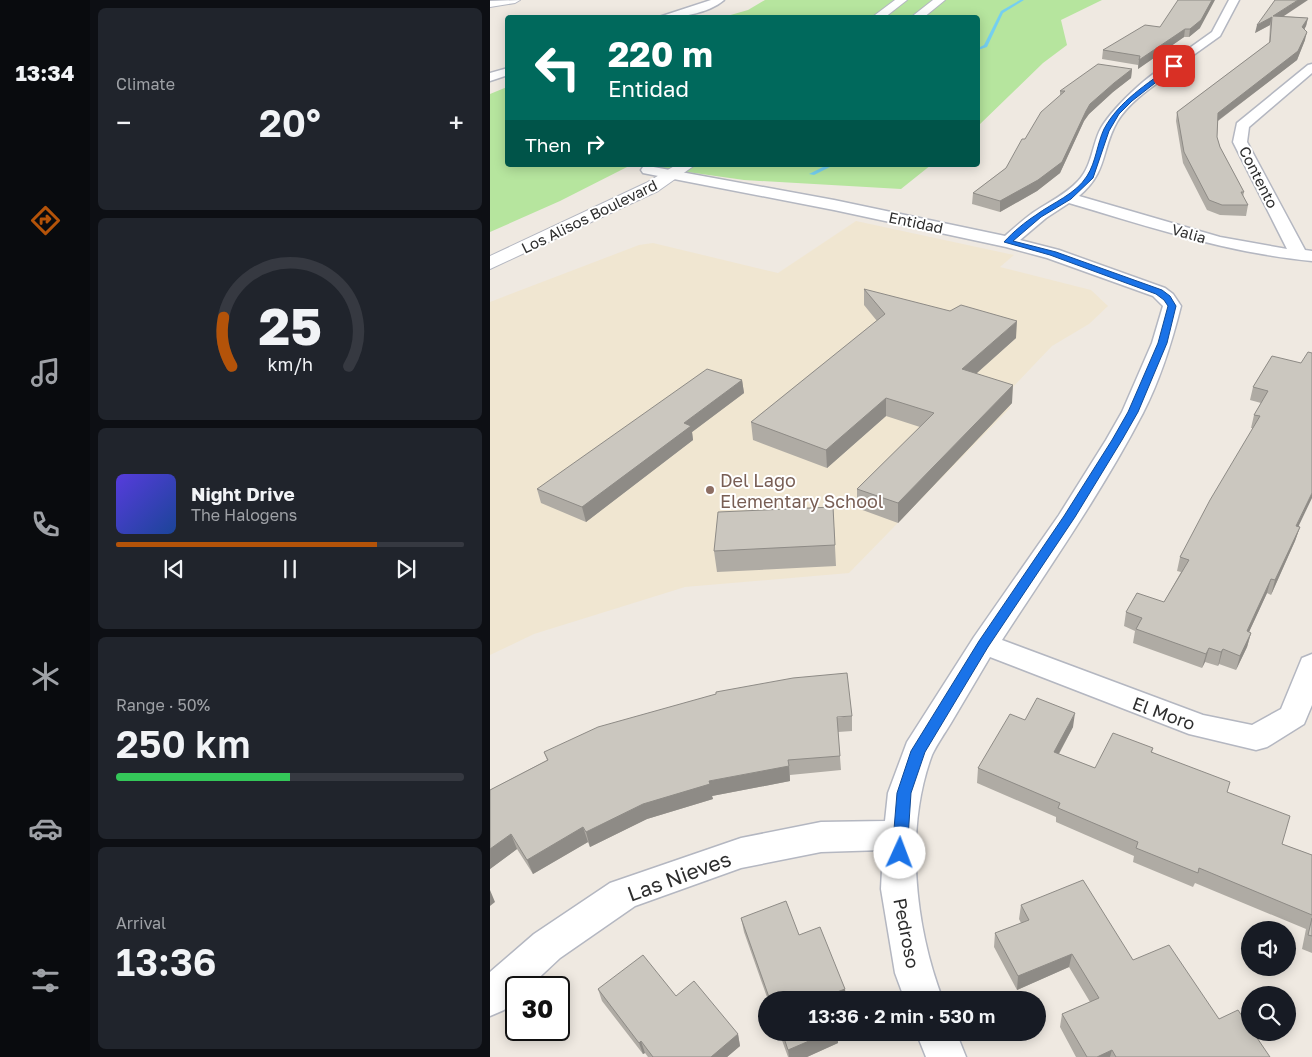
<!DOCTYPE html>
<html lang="en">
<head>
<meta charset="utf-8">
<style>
  body { margin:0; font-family:"Golos Text",sans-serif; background:#20242c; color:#f1f3f6; height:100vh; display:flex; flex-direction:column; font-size:19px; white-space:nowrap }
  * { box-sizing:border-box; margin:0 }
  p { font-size:16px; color:#9ea1a6 }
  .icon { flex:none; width:28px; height:28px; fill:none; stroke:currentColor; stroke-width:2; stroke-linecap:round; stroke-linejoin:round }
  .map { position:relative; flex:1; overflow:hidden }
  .drawer { display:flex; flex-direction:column; gap:8px; padding:8px; background:#0d0f14; width:400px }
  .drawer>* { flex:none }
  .guide { position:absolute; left:15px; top:15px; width:475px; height:152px; border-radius:5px; box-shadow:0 2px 12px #0003; background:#00695c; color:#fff; overflow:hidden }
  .buttons { position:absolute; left:751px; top:921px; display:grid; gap:10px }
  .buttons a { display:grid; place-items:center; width:55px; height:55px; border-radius:50%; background:#171b24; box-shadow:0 2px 12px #0003; font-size:25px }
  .speed { position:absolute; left:15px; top:976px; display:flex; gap:10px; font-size:25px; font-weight:700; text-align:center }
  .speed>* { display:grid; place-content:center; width:65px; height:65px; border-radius:50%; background:#171b24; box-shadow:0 2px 12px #0003; line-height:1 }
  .speed .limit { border:2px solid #111; border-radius:8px; background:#fff; color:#111 }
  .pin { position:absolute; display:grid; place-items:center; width:42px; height:42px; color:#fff; margin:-21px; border-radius:10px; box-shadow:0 2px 8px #0006 }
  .me { position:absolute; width:55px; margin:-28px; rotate:2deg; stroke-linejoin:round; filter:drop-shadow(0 0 4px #0008) }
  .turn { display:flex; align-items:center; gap:18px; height:105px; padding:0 20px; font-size:22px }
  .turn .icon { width:65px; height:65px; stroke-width:2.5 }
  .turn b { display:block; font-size:35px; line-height:42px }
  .then { display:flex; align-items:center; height:48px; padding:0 20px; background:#0003; gap:10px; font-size:19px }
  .big { font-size:38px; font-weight:600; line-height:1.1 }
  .drawer .widget { flex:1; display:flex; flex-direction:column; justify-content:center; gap:8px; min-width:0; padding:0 18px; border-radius:8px; background:#20242c }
  .drawer .dial { align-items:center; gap:0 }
  .dial svg { height:130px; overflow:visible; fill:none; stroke:#363941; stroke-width:7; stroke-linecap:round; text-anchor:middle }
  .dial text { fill:#f1f3f6; stroke:none }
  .song { display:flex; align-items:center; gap:15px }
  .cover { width:60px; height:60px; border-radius:8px; background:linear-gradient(135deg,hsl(250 70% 55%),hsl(220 70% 35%)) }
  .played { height:5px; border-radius:2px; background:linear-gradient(90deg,#b45309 75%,#363941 75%) }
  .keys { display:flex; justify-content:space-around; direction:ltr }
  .heat { display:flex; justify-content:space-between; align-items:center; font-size:28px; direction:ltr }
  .charge { height:8px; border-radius:4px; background:linear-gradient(90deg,#34c759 50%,#363941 0) }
  .trip { position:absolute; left:268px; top:991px; width:288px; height:50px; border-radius:25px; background:#171b24; box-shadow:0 2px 12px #0003; font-weight:600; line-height:50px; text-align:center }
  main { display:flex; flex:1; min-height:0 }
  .menu { display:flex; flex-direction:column; width:90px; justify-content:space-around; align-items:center; background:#090b0e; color:#9ea1a6 }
  .menu .icon { width:35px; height:35px }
  .menu .on { color:#b45309 }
  .menu b { font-size:22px; color:#f1f3f6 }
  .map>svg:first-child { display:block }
</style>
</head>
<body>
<main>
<nav class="menu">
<b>13:34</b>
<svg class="icon on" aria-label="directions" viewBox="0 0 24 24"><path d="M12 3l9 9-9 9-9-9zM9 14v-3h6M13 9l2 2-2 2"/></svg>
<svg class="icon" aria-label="music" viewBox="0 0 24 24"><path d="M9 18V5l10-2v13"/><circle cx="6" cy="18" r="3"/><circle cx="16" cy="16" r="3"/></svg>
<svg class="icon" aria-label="phone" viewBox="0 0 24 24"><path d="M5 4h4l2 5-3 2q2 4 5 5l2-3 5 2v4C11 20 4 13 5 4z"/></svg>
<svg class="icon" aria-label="climate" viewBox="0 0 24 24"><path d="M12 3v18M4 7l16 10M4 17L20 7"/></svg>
<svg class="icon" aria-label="car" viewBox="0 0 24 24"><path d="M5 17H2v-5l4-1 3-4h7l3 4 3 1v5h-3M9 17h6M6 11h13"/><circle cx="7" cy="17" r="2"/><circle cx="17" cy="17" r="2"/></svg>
<svg class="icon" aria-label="filters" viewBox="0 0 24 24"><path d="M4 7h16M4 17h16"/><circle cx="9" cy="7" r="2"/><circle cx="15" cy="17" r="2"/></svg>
</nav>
<section class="drawer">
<div class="widget"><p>Climate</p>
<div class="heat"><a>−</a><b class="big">20°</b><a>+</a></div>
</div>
<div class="widget dial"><svg viewBox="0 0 100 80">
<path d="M14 69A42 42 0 1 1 86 69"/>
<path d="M14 69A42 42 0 0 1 9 39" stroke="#b45309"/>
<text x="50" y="56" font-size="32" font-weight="700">25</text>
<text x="50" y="72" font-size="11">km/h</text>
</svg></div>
<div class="widget">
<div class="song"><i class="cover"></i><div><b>Night Drive</b><p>The Halogens</p></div></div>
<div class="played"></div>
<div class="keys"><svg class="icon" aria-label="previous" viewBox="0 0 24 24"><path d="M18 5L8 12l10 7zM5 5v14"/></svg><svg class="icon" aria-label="pause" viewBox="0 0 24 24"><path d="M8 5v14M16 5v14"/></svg><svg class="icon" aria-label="next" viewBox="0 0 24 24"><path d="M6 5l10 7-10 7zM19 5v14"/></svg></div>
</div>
<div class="widget"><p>Range · 50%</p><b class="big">250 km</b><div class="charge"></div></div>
<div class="widget"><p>Arrival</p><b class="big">13:36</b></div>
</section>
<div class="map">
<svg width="822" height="1057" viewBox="0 0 822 1057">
  <rect width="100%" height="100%" fill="#efe9e1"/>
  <path fill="#f0e6d1" d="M366 221 524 255 510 267 601 290 618 306 599 324 562 346 523 387 520 408 359 573 195 587 44 634 0 655V302L149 245 163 243 288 273Z"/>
  <path fill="#b6e59e" d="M275 0H612L571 20 577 45 553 63 488 126V18H230L258 10Z
    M17 87 18 165H141L70 201 0 232V94Z
    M148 165H441L411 189 254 180Z"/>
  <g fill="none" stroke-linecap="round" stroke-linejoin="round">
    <path fill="#75cff0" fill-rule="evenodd" d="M530 0H534L513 13 497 47 488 50V48L494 45 511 11Z
      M337 165H344L324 175 319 174Z"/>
    <g stroke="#b4b7c1" stroke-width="3">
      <path id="street" d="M221 0H234C218 14 187 18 166 18Z
        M739 0H749L730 36 702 56H694L692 54 694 52 722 32Z
        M684 63 688 64 690 66 688 68C667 84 641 99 627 122 611 150 618 172 589 196L730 237 797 249 743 142 747 123 818 65 822 64V73L759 127 757 142 815 250 822 251V261C738 253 660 227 579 203L556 218 530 240 569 250 675 288 683 294 691 306C682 342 670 380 653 413 612 492 560 566 512 640L713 715 762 725 791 709 812 658 822 654V705L814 724 777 747 766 750 699 734 500 657C487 679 474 701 461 723 455 733 447 744 442 755 414 830 425 927 453 1000H415L405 973 391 889 393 850 331 852 251 868 145 906 70 958 38 988H26V999L14 1010 0 1016V972L44 934 120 883 251 838 331 822 395 821 398 793 417 742 484 637 569 515 616 440 632 412 662 343 673 306 663 296 557 258 516 247 344 210 158 174 153 173 151 170 153 167 158 166 344 200 515 236C524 228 534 219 544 212 559 202 576 194 588 181 601 168 602 148 609 132 618 112 663 68 684 63Z
        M18 68V75L0 81V73Z
        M426 1032H466L476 1057H436Z"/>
    </g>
    <g stroke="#b4b7c1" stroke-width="2">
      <path id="secondary" d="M30 0 25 3 0 7V1Z
        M405 0H417L394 18H381Z
        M443 0H455L433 18H420Z
        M186 165H205L168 191 0 269V256L156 183Z"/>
    </g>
    <use href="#street" fill="#fff" fill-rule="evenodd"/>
    <use href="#secondary" fill="#fff" fill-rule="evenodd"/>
  </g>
  <path fill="#afaba4" d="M785 0 793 16 818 18 816 26 814 29 815 40 807 60 728 121 727 137 730 147 754 192 753 197 758 205 756 216 730 215 717 210 693 163 686 121 687 112 779 43 780 25 765 33Z
    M670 27 710 28 699 37H694L648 69V65L612 59 613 50Z
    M642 69 641 78 623 92 599 114 594 121 570 173 547 191 510 212 482 204 483 193 516 168 535 139 570 96V91Z
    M374 289 526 338 486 374 522 403 408 523 367 508V489L430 427 396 416 337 468 263 440 261 422 387 321 374 305Z
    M782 356 809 527H810L805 541 781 595 777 593 759 632 761 633 757 647 746 670 729 664 728 666 715 662 712 668 643 643 645 631 634 626 636 612 674 602 691 572 687 571 690 557 763 428H761L764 415 771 403 760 400 763 387Z
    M252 380 254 393 202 432 203 440 96 522 51 503 47 489Z
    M343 507 346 566 227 572 224 551Z
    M362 716V731L348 732 351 770 300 775V781L222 796 223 799 157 819 100 847 98 842 43 874 27 849 0 869V790L57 760 54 752Z
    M535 720 583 727 569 754 605 768 663 748 662 752 737 792 792 844 822 855V953L812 949 816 929 705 883 703 887 643 862 644 856 566 822V817L487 783 488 768Z
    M531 905 643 960 729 1019 780 1057H586L570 1027 572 1014 600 1002 579 967 527 990 504 947 505 933 531 923 529 919Z
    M251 918 309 935 355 989 356 1000H278L254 932Z
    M108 989 186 996 248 1034 250 1046 237 1057H158L155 1053 153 1054 112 1001Z
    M289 1032H347L348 1043 317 1057H298Z"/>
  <path fill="#8e8b86" d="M722 0H725L710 28 699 37 700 29Z
    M808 0H818L782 24 783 16Z
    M782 17 780 25 765 33 767 25Z
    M818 18 816 26 811 36 812 27Z
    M695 29 694 37 648 69 649 60Z
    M817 32 815 40 807 60 726 122 728 113Z
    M642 69 641 78 623 92 599 114 594 121 570 173 547 191 510 212V201L596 111 600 104 624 83Z
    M527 321 526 338 471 387 472 369Z
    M252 380 254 393 202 432 203 440 96 522 92 507 194 423Z
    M523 385 522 403 408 523V503Z
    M396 398V416L337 468 336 450Z
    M822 493V498L802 540 806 526Z
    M810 527 805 541 781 595 785 580Z
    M781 579 777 593 753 645 757 631Z
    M761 633 757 647 746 670 750 656Z
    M719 648 715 662 712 668 716 654Z
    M733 649 729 664 728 666 731 652Z
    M585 713 583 727 562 766 564 752Z
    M299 766 300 781 222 796 223 799 157 819 100 847 96 832 153 804 219 781Z
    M93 827 98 842 43 874 37 860Z
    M21 834 27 849 0 869V849Z
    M0 890 5 902 0 906Z
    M582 954 579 967 527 990 528 976Z
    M355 989 356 1000H334V997Z
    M340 1032H347L348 1043 317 1057H299L298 1050Z
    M248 1034 250 1046 237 1057H221Z
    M151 1041 155 1053 153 1054 149 1043Z
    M622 1050 620 1057H607Z"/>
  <path fill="#cbc7bf" stroke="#8e8b86" d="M688 0H722L711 20 700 29H695L649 60 650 56 613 50 655 25 670 27Z
    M785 0H808L783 16 818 18 812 27 817 32 808 51 728 113 727 137 730 147 754 192H751L758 205H732L719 200 694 152 687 112 780 42 782 17 767 25Z
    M608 64 642 69 624 83 600 104 596 111 572 162 548 180 510 201 483 193 516 168 532 139H535L551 112 575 91H570Z
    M374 289 460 311 471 305 527 321 472 369 523 385 408 503 367 489 444 413 396 398 336 450 261 422 395 314Z
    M818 352 822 353V493L806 526 810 527 785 580 781 579 757 631 761 633 750 656 733 649 731 652 719 648 716 654 646 629 652 618 636 612 647 593 674 602 699 560 690 557 720 500 770 416 764 415 778 391 763 387 782 356 811 363Z
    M217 369 252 380 194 423 201 426 92 507 47 489Z
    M343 507 345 545 224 551 228 512Z
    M357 673 362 716 347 717 350 756 298 760 299 766 219 781 220 784 153 804 96 832 93 827 37 860 21 834 0 849V790L58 760 54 752 108 727 226 694V692L303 678Z
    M547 698 585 713 564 752 605 768 623 733 663 748 661 752 740 782 737 792 800 816 792 844 822 855V915L709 868 708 873 646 848 648 842 568 808 570 803 488 768 520 714 535 720Z
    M593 880 643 960 679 945 729 1019 748 1010 760 1028V1032H763L780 1057H626L622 1050 607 1057H597L572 1014 609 998 582 954 528 976 505 933 539 920 531 905Z
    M296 901 309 935 330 927 355 989 334 997 335 1000H280L251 918Z
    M822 918V936L818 935Z
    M153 955 186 996 204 981 248 1034 221 1057H163L151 1041 149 1043 108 989Z
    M292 1032H340L298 1050Z"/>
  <path fill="#1a73e8" stroke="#114b97" d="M683 65 687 66 642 101 629 114 619 131 603 178 581 199 551 217 523 241 566 252 672 290 680 296 686 306 677 343 648 412 632 440 585 517 498 647 435 752 421 793 417 853 415 858 410 860 404 858 402 853 407 793 421 751 489 641 574 516 622 440 638 412 668 343 678 306 674 300 666 294 560 255 514 242C523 232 535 222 546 215 562 203 586 194 597 176 606 162 607 144 614 129 629 101 657 84 683 65Z"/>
  <circle fill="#8d6e63" stroke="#fff" stroke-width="2" cx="220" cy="490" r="5"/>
  <g text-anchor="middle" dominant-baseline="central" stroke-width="4" stroke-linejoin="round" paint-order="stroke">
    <g font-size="15" fill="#2e2e2e" stroke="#fff">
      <text transform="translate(769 177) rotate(63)">Contento</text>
      <text transform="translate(99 216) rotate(-26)">Los Alisos Boulevard</text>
      <text transform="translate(426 222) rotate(12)">Entidad</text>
      <text transform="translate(699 233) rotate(16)">Valia</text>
    </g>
    <g font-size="18" fill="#785e54" stroke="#fff" text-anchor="start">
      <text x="230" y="480">Del Lago<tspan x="230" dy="21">Elementary School</tspan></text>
    </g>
    <g font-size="18" fill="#2e2e2e" stroke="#fff">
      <text transform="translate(674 713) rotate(20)">El Moro</text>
      <text transform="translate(417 933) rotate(79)">Pedroso</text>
    </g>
    <g font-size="21" fill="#2e2e2e" stroke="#fff">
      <text transform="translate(189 876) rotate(-20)">Las Nieves</text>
    </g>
  </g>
</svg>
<div class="buttons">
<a><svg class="icon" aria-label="sound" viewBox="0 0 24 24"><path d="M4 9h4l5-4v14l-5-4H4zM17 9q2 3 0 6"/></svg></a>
<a><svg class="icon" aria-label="search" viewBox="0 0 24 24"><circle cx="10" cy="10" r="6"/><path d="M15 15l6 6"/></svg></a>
</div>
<div class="speed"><div class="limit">30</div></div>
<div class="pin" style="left:684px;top:66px;background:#d93025"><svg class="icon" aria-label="arrive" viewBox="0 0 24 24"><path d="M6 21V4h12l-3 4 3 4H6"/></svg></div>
<svg class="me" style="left:410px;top:853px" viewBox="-20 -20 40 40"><circle r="19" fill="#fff"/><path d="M0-13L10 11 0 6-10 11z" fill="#1a73e8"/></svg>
<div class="trip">13:36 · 2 min · 530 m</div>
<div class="guide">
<div class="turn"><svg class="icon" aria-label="left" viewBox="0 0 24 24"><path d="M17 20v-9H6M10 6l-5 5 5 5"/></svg><div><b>220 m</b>Entidad</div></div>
<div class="then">Then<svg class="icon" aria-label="right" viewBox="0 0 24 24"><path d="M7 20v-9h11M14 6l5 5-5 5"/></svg></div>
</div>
</div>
</main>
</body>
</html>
